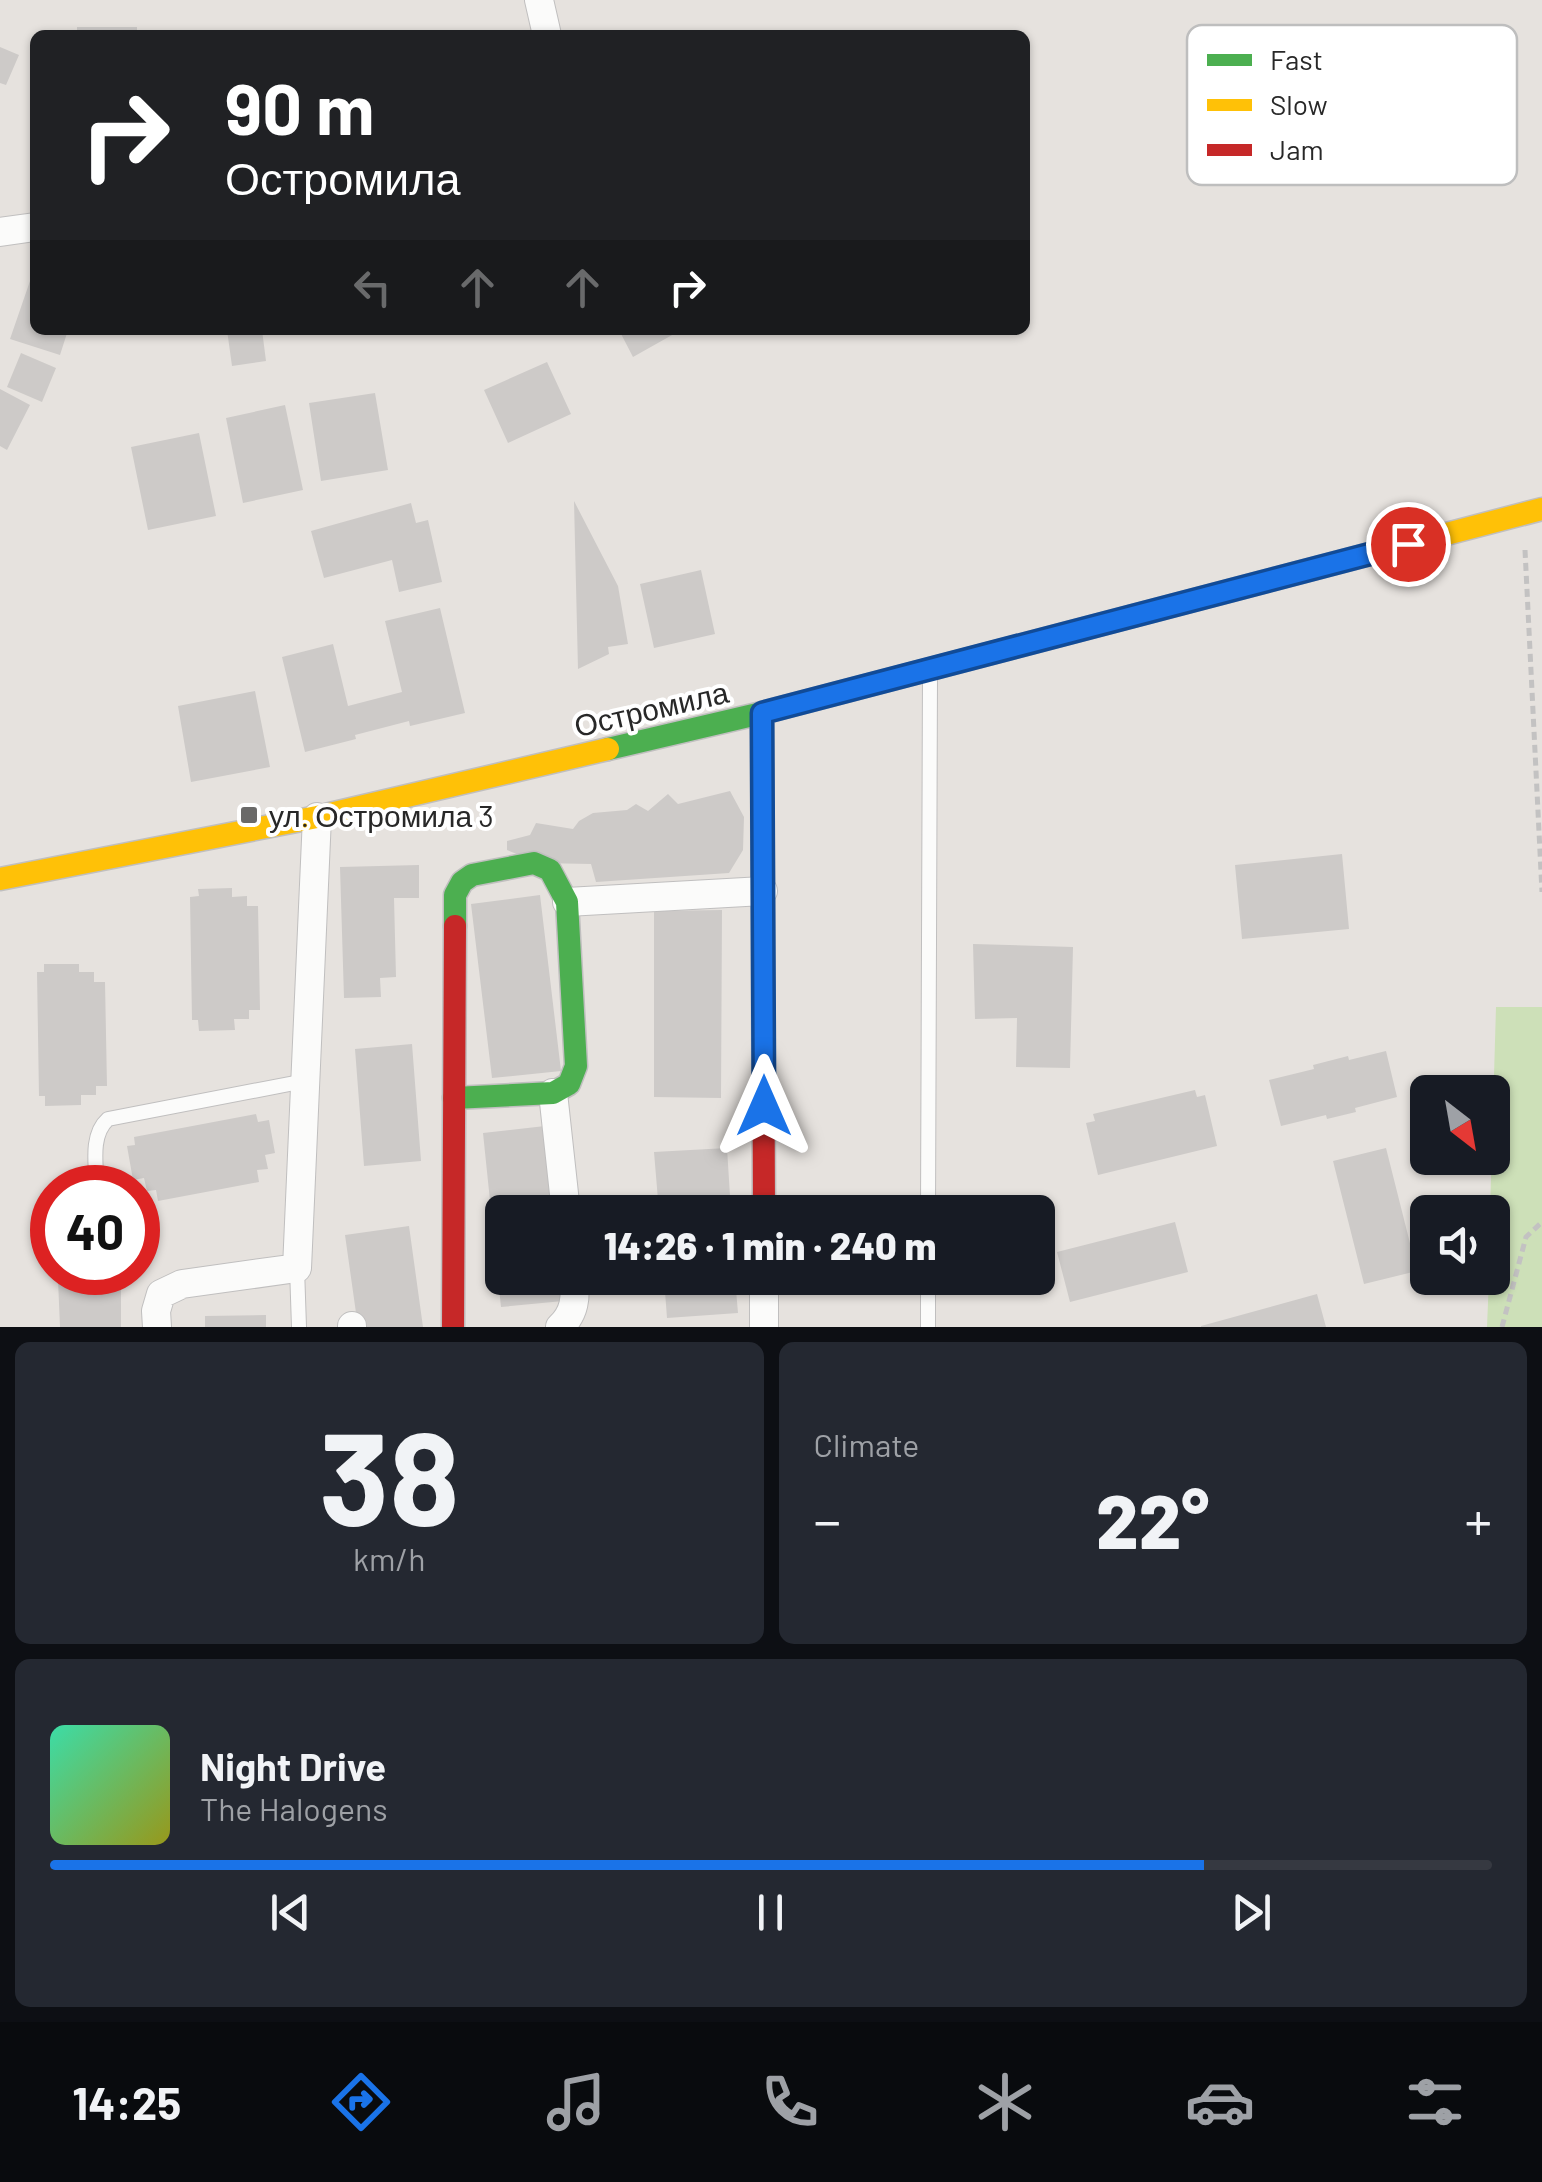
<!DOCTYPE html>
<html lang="en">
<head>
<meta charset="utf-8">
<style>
  body { margin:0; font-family:Barlow,sans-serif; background:#242831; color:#f1f3f6; height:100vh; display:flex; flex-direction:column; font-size:38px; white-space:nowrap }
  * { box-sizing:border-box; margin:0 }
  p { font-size:32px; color:#9ea1a6 }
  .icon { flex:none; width:55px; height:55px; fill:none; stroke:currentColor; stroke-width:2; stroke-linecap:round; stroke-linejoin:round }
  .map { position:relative; height:1327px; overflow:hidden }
  .details { display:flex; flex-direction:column; gap:15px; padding:15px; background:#0d0f14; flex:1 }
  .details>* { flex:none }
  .banner { position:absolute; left:30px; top:30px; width:1000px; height:305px; border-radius:15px; box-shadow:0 2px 8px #0004; background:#202124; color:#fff; overflow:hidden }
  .needle { width:65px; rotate:149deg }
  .fabs { position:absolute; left:1410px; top:1075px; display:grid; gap:20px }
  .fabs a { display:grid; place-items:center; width:100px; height:100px; border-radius:15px; background:#171b24; box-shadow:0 2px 8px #0004; font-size:50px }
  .speed { position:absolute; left:30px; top:1165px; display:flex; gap:20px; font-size:50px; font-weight:700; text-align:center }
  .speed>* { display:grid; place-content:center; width:130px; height:130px; border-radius:50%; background:#171b24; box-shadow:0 2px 8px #0004; line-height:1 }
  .speed .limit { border:15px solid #d22; background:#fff; color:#111 }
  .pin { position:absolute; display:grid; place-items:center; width:85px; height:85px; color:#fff; margin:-42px; border:5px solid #fff; border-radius:50%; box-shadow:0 2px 10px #0007 }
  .me { position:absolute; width:110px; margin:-55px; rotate:0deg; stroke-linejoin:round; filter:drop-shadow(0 0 8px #0008) }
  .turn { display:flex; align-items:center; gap:35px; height:210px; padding:0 30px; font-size:45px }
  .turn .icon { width:130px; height:130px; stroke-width:2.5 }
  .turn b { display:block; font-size:70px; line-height:85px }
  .lanes { display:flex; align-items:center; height:95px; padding:0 30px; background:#0003; justify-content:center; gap:50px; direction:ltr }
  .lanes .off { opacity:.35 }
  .big { font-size:75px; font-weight:800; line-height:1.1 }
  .details .widget { flex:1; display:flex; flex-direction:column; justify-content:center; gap:15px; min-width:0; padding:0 35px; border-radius:15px; background:#242831 }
  .details .dial { align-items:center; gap:0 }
  .dial b { font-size:130px; line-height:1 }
  .song { display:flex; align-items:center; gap:30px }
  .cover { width:120px; height:120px; border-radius:15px; background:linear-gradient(135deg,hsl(160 70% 55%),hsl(60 70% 35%)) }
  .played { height:10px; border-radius:5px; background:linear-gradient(90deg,#1a73e8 80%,#363941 80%) }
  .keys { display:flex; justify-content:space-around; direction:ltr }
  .heat { display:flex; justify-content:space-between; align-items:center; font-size:55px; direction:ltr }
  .details .tiles { flex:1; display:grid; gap:15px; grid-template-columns:1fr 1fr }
  .widget:last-child { grid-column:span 2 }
  .trip { position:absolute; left:485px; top:1195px; width:570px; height:100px; border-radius:15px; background:#171b24; box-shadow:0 2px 8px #0004; font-weight:800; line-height:100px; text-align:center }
  .dock { display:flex; height:160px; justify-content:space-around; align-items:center; background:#090b0e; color:#9ea1a6 }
  .dock .icon { width:70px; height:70px }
  .dock .on { color:#1a73e8 }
  .dock b { font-size:45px; color:#f1f3f6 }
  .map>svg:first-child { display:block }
</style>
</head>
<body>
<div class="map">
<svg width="1542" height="1327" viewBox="0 0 1542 1327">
  <rect width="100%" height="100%" fill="#e6e2de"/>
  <path fill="#cde0b8" d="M1496 1007H1542V1327H1487L1489 1278H1492V1212H1490Z"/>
  <path fill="#cdcac8" d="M77 27H137V35H77Z
    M0 47 19 55 6 85 0 83Z
    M30 281 35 283V330H68L60 355 10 339Z
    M227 330H262L266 361 232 366Z
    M619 330H681L633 357Z
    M21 353 56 368 42 402 7 387Z
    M547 362 571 414 508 443 484 390Z
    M0 389 30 405 7 450 0 446Z
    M375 393 388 470 321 481 309 403Z
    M285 405 303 490 243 503 226 418Z
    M199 433 216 516 148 530 131 447Z
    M574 501 618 586 628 644 608 647 609 654 578 669Z
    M411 503 416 523 428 520 442 582 399 592 392 560 324 578 311 531Z
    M701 570 715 634 654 648 640 584Z
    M440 608 465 713 410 726 409 721 355 735 356 739 305 752 282 657 333 644 348 706 402 692 385 621Z
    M255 691 270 767 191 782 178 706Z
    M730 791 744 817 743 850 729 873 596 882 591 864 539 863 507 850V841L530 835 536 823 573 829 579 821 593 813 627 810 636 804 648 811 668 794 678 804Z
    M1342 854 1349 929 1242 939 1235 865Z
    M419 865V898H394L396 977 380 978 381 997 344 998 340 867Z
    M232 888V897L247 896V906H258L260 1010H249V1019H234L235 1030 199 1031 198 1020H192L190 897 199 896 198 889Z
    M540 895 561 1071 492 1078 471 904Z
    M722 910 721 1098 654 1097V911Z
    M973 944 1073 947 1070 1068 1016 1067 1017 1018 975 1019Z
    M44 964H79V972H94V982H105L107 1086H96V1095H81V1105L45 1106V1096H39L37 972H44Z
    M412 1044 421 1161 364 1166 355 1049Z
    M1386 1051 1397 1097 1355 1108 1356 1112 1327 1119 1326 1115 1281 1126 1269 1080 1314 1069 1313 1065 1348 1056 1349 1060Z
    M1195 1090 1197 1097 1205 1095 1217 1146 1098 1175 1086 1123 1095 1121 1093 1114Z
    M256 1114 258 1122 269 1120 275 1153 265 1155 268 1169 257 1170 259 1182 158 1201 156 1190 147 1191 144 1178 133 1180 127 1146 135 1145 134 1137Z
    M545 1126 554 1212H502V1278H561L563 1301 501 1307 483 1133Z
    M727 1148 731 1212H659L654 1152Z
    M1386 1148 1417 1271 1364 1284 1333 1161Z
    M1175 1222 1188 1272 1070 1302 1057 1252Z
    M409 1226 423 1327H358L345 1235Z
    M121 1277V1327H60L58 1280Z
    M664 1278H735L738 1313 667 1318Z
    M1317 1294 1326 1327H1201V1326Z
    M266 1315V1327H205V1316Z"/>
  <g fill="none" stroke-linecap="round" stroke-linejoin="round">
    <g stroke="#c0bfbf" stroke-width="16">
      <path id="lane" d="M97 1188C96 1165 90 1135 108 1119L305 1081
        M928 1212 930 675
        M297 1268 299 1327
        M928 1327V1278"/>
    </g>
    <g stroke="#c0bfbf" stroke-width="30">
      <path id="street" d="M539 0 547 35
        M0 232 35 227
        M567 902 763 891
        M553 1093 566 1212
        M764 1278V1327
        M157 1327 156 1311 161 1294 182 1284 297 1268 317 817
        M352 1327V1326
        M560 1327C575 1313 576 1297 574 1278"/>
    </g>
    <g stroke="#c0bfbf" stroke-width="25">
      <path id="fast" d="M608 749 762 713 1133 616
        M454 1098 553 1093 569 1084 576 1066 567 902 550 870 534 863 472 875 462 882 455 895V926"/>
    </g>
    <g stroke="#c0bfbf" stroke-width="25">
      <path id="slow" d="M1133 616 1542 509
        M0 879 317 817 608 749"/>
    </g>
    <g stroke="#c0bfbf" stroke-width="25">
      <path id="jam" d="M762 713 764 1212
        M453 1327 455 926"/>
    </g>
    <path stroke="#c3c2c2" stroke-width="5" stroke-dasharray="8 5" stroke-linecap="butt" d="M1525 550 1542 892
      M1502 1327 1526 1237 1542 1222"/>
    <use href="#lane" stroke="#fbfbfa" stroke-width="14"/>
    <use href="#street" stroke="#fbfbfa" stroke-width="28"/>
    <use href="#fast" stroke="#4caf50" stroke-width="22"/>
    <use href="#slow" stroke="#ffc107" stroke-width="22"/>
    <use href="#jam" stroke="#c62828" stroke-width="22"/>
  </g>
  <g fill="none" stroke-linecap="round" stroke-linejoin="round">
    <g stroke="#114b97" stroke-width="25">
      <path id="route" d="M764 1106 762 713 1408 544"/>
    </g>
    <use href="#route" stroke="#1a73e8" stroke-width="18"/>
  </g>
  <rect fill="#6a6968" stroke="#fff" stroke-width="4" x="239" y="805" width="20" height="20" rx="5"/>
  <g text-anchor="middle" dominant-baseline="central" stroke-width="8" stroke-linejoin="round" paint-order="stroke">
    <g font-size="30" fill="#282828" stroke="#fff">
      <text transform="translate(651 708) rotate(-13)">Остромила</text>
    </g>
    <g font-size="30" fill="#282828" stroke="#fff" text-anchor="start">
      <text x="269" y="815">ул. Остромила 3</text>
    </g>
  </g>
  <rect x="1187" y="25" width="330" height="160" rx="15" fill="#fff" stroke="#bebebe" stroke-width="2.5"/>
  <rect x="1207" y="54" width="45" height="12" fill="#4caf50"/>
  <rect x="1207" y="99" width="45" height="12" fill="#ffc107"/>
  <rect x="1207" y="144" width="45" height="12" fill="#c62828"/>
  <g font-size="28" fill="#282828">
    <text x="1270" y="70">Fast</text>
    <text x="1270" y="115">Slow</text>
    <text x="1270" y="160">Jam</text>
  </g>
</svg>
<div class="fabs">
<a><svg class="needle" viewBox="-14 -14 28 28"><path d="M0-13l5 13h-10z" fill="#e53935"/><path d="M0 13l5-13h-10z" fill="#9ea1a6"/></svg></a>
<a><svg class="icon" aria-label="sound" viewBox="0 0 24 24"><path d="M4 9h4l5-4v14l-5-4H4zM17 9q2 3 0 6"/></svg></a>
</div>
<div class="speed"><div class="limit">40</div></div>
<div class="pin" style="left:1408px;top:544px;background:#d93025"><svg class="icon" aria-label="arrive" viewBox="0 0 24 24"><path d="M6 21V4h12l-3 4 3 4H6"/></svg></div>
<svg class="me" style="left:764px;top:1106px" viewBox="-20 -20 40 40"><path d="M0-17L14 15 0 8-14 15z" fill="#1a73e8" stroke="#fff" stroke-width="4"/></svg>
<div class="trip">14:26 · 1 min · 240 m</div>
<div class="banner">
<div class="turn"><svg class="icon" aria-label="right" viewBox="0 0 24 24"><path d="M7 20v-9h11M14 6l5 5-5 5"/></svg><div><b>90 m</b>Остромила</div></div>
<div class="lanes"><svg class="icon off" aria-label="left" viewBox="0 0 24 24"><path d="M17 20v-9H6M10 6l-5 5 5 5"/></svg><svg class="icon off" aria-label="ahead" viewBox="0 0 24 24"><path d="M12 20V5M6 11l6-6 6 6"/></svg><svg class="icon off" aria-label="ahead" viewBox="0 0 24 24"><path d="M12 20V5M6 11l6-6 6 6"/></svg><svg class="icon" aria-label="right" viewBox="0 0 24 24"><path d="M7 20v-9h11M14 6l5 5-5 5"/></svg></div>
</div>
</div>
<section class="details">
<div class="tiles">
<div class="widget dial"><b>38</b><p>km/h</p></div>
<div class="widget"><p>Climate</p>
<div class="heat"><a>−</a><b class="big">22°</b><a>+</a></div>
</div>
<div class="widget">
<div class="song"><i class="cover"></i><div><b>Night Drive</b><p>The Halogens</p></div></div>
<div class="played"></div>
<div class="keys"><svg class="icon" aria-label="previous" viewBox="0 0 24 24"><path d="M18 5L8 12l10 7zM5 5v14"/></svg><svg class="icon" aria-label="pause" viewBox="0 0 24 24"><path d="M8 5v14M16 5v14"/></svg><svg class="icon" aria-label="next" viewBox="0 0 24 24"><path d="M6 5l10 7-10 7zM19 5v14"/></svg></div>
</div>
</div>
</section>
<nav class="dock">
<b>14:25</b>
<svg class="icon on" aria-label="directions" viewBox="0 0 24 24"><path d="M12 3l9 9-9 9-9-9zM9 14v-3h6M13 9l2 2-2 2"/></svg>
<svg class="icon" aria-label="music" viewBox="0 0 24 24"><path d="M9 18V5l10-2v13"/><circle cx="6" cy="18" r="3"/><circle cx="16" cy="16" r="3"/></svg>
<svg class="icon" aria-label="phone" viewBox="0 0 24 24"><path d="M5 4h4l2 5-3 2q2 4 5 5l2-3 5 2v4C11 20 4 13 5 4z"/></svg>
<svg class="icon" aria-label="climate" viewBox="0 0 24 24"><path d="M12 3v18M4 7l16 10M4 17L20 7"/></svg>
<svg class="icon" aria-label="car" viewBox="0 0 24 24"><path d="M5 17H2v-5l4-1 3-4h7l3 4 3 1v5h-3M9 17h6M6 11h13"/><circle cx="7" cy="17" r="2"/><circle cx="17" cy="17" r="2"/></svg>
<svg class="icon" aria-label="filters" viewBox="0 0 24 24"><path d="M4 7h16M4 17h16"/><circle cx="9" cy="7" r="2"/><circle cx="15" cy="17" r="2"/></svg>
</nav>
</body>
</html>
